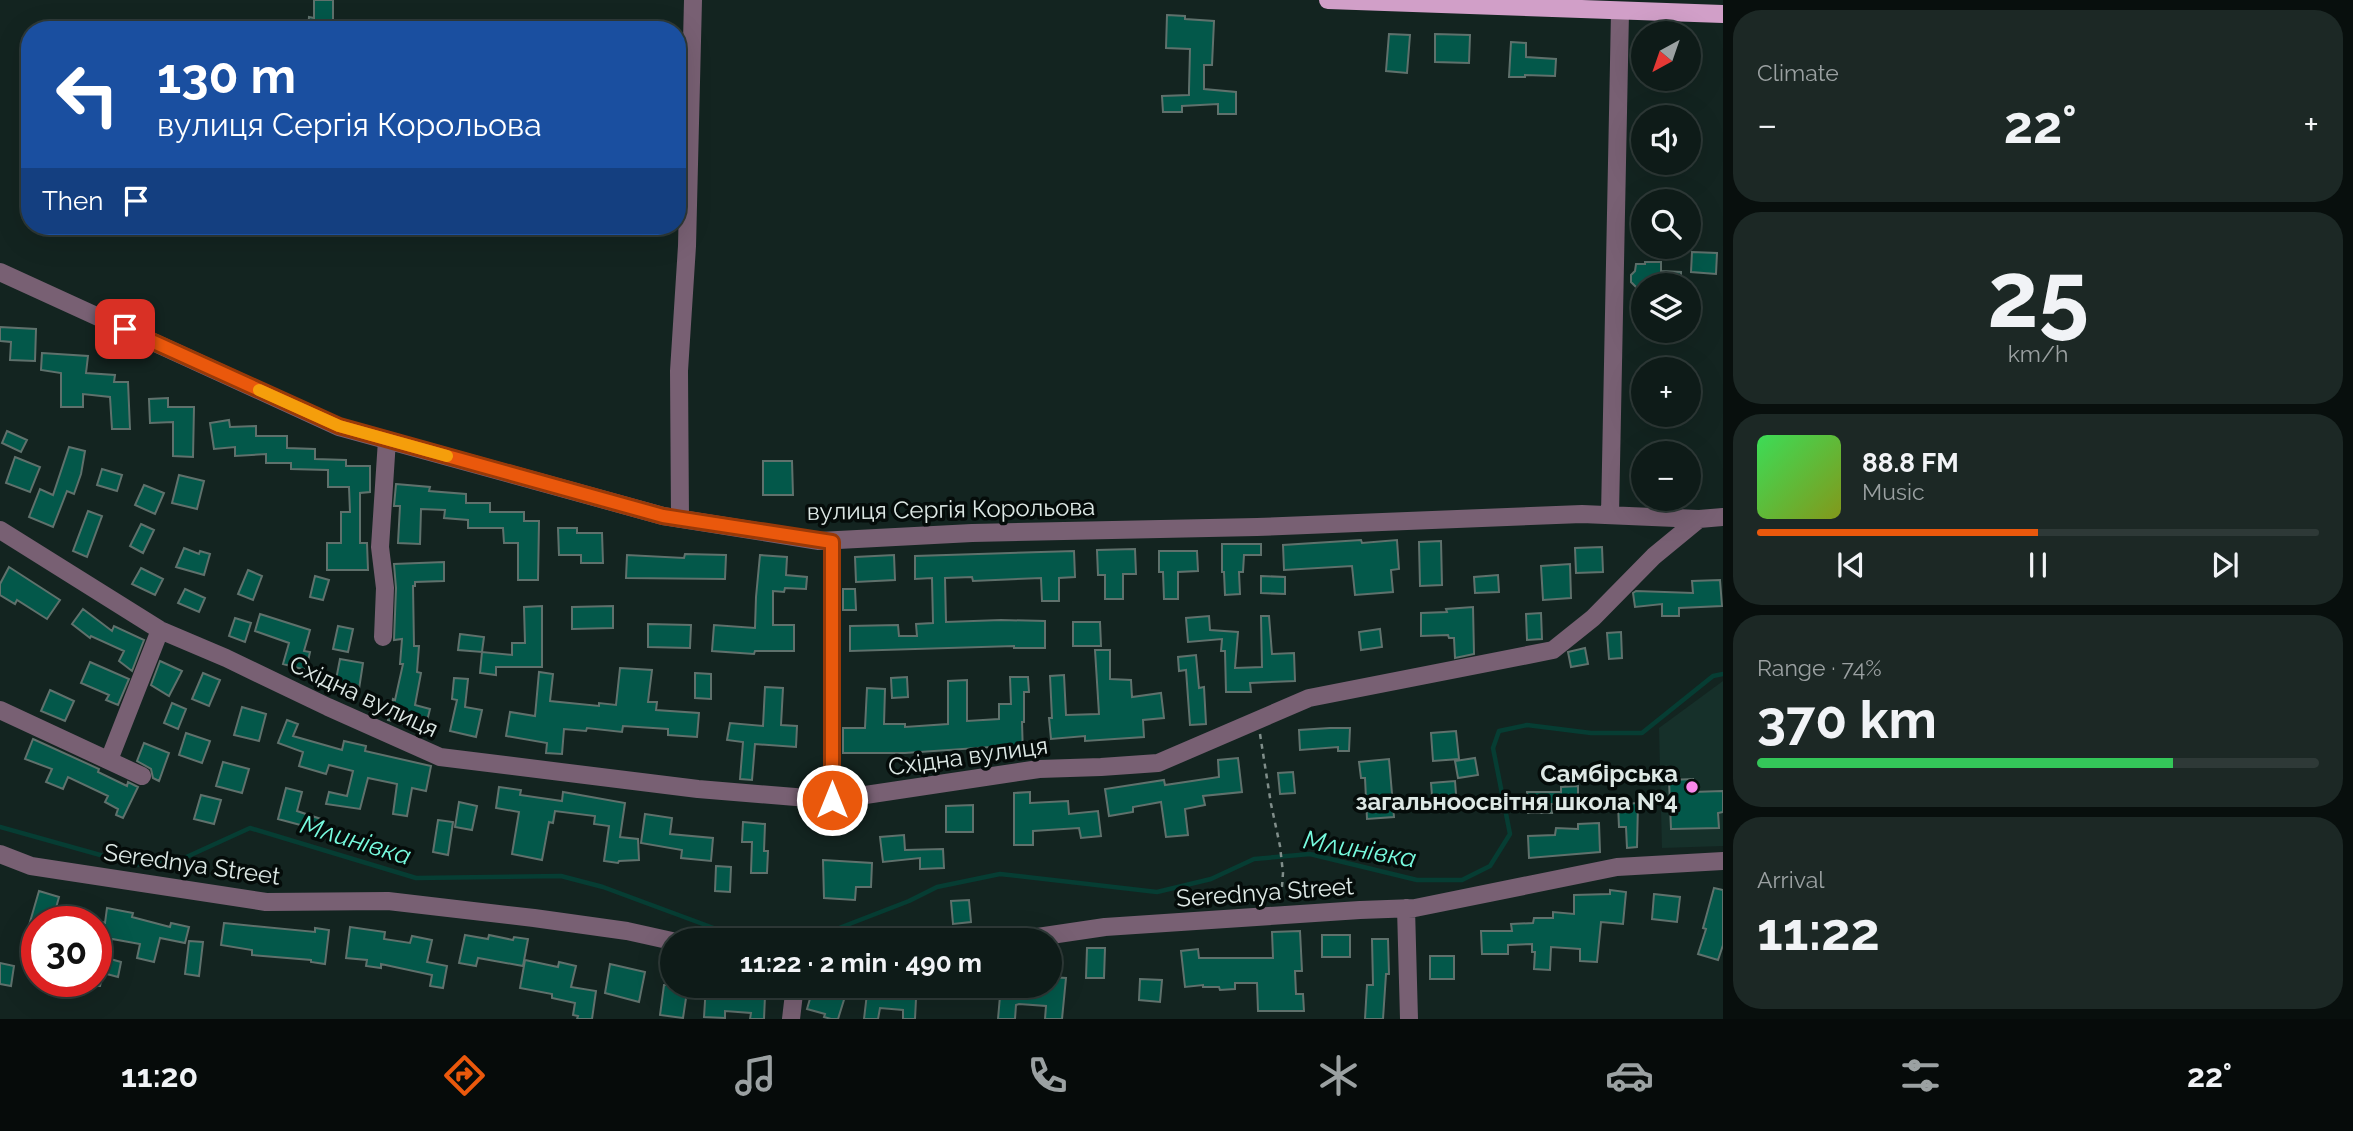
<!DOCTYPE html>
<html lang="en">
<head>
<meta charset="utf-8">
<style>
  body { margin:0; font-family:Raleway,sans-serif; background:#1c2825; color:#f1f3f6; height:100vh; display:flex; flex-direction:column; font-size:26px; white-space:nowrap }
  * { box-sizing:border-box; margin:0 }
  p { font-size:23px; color:#9ba1a2 }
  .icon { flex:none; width:38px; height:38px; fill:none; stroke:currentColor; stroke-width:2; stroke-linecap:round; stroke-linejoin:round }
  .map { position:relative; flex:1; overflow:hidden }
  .sheet { display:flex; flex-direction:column; gap:10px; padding:10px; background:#080f0d; width:630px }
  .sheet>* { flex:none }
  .top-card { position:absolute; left:21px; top:21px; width:665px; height:214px; border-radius:28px; box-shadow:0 7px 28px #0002,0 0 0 2px #2e3937; background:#1a4fa0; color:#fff; overflow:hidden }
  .needle { width:46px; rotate:220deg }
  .buttons { position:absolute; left:1631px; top:21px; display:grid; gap:14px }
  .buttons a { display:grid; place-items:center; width:70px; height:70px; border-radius:50%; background:#0e1b18; box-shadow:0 7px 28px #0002,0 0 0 2px #2e3937; font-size:35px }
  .speed { position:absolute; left:21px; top:906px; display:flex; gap:14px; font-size:35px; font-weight:700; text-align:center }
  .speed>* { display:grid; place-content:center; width:91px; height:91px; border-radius:50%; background:#0e1b18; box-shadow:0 7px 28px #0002,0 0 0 2px #2e3937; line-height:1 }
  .speed .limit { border:10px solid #d22; background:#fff; color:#111 }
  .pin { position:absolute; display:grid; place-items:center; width:60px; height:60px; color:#fff; margin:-30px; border-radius:14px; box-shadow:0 4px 10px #0006 }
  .me { position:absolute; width:77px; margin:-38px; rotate:0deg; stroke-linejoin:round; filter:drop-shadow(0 0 5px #0008) }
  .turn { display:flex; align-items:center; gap:24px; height:147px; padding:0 21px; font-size:32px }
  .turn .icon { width:91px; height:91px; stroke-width:2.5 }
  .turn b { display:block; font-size:49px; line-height:60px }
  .then { display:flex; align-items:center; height:66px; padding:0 21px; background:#0003; gap:14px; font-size:26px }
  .big { font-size:52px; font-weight:700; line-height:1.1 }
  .sheet .card { flex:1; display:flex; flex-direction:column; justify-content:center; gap:10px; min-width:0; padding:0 24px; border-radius:28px; background:#1c2825 }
  .sheet .dial { align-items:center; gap:0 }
  .dial b { font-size:91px; line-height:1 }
  .song { display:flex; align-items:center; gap:21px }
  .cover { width:84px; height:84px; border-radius:10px; background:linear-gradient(135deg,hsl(130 70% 55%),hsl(70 70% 35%)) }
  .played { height:7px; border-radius:4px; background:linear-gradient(90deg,#ea580c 50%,#2e3937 50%) }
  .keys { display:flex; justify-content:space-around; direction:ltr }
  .heat { display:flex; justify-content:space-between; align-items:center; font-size:38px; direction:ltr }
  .charge { height:10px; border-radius:5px; background:linear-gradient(90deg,#34c759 74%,#2e3937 0) }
  .trip { position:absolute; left:660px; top:928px; width:402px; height:70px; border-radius:35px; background:#0e1b18; box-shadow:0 7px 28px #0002,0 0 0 2px #2e3937; font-weight:700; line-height:70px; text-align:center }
  .tabs { display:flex; height:112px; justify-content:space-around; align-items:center; background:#060b0a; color:#9ba1a2 }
  .tabs .icon { width:49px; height:49px }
  .tabs .on { color:#ea580c }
  .tabs b { font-size:32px; color:#f1f3f6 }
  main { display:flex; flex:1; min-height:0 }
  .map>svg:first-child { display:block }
</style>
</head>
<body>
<main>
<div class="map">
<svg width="1723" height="1019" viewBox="0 0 1723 1019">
  <rect width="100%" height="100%" fill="#132420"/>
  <path fill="#16302a" d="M1723 681V846L1662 848 1659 728Z"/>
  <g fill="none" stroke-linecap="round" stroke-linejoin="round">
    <path stroke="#063d33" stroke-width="4.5" d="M0 827 136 865 182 859 250 828 416 878 561 876 603 887 746 940
      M808 940 909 901 937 887 1000 874 1157 892 1211 879 1254 859 1310 854 1417 880H1462L1490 866 1510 834 1493 748 1499 731 1527 725 1591 733H1642L1713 676 1723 674"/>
  </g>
  <path fill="#03584a" stroke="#5f716c" stroke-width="2" d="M314 0H333V30H308L309 17 314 18Z
    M1167 15 1185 16V19L1214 21 1212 65H1204V89L1236 92V114H1218V104L1182 106V112H1163L1162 96 1189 95V90L1190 49 1166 48Z
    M1389 34 1410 35 1407 73 1386 71Z
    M1435 34 1470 35 1469 63 1435 62Z
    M1511 42 1526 43V57L1556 59 1555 76 1525 75V77H1509Z
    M1692 252 1717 253 1716 274 1691 272Z
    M1645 262H1661V271L1681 272V285H1643V294L1631 282V275L1635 271 1636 264H1645Z
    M0 327 36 329 35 361 10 360 11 342 0 341Z
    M42 353 88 356 86 373 115 375 114 382H128L130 429H112L110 397 83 394V407H61V373L41 370Z
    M168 398V407H194L193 457 173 456V422L150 423 149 399Z
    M229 420 230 427 256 426V436H287V448L315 449V459L346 460V466H370V492L360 493V543H367L368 570H327V543H341V512H350L349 487H328V470L291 469V463H266V454L235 456V447L214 449 210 423Z
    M7 431 27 440 21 452 2 443Z
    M69 447 85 451 81 474 74 494 67 491 53 527 29 517 40 489 53 495Z
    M15 457 40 467 30 492 6 483Z
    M763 461H792L793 495H763Z
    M102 469 122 475 117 491 97 485Z
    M179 475 204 481 197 509 172 503Z
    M396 484 430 487 429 491 466 494V503H490V512H524V521H539L538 580H518V543H504L503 528H468V520L444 518 445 510 421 509 420 544 398 543 400 506H394Z
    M144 485 164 493 155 514 135 505Z
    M88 511 102 516 87 557 73 551Z
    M141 524 154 530 143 553 130 546Z
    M558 528H577V533H602L603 563H581V555H559Z
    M1361 540 1362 543 1397 540 1399 569 1391 570 1393 592 1355 595 1352 566 1284 570 1283 545Z
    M1441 541 1442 585 1420 586 1419 542Z
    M1222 544H1261V555H1244L1243 572H1239L1240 594 1225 595 1224 572H1222Z
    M1602 547 1603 572 1576 573 1575 548Z
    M184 548 199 554 200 551 210 554 204 575 176 567Z
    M1135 549 1136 574H1123V599H1105V575H1098L1097 550Z
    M1074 551 1075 577 1059 578V601H1042L1041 578 973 581 972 577 945 578 946 622 1001 620 1045 621V648H1014V646L850 651V626L898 625 899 636H917L916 624 933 623 932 578 915 579V556Z
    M1159 551H1197L1198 571 1178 572V599H1164L1163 572H1159Z
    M685 554 726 555 725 579 626 578 627 555 684 558Z
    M760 555 787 557 786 575 807 577 806 589 785 588 784 592 773 591V625H794V651H755L754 654 712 651 714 625 755 628 756 597Z
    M894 555 895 580 856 582 855 557Z
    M444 562V581L415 582V586H413L414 646H419L417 672 421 673 415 705 430 709 425 729 388 720 393 699 395 700 403 664H400L402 639 394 640 396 588 394 564Z
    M1570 564 1571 598 1543 600 1541 566Z
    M9 567 60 600 47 619 17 600 15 604 0 595V584Z
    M141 568 163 579 155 595 132 584Z
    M248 570 262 576 253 600 238 594Z
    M1498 575 1499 592 1475 593 1474 577Z
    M315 576 329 580 323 600 310 597Z
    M1261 576 1285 577V594L1261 593Z
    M1720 580 1722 606 1679 608V616H1662V604L1635 607 1633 593 1636 591 1693 593 1692 581Z
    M185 589 205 598 199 612 178 603Z
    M843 589H855L856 610H843Z
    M542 606V667H496V675L480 673 482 652 512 655V643H525L524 607Z
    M613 606V628L572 629V607Z
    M1473 607 1474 654 1455 658 1454 638H1449L1448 635 1421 636V613L1447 612 1446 609Z
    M83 609 112 631 114 626 144 640 132 671 119 661 124 651 91 636 90 638 72 624Z
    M1541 613 1542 639 1527 640 1526 614Z
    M260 614 310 630 304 651 310 652 306 670 283 664 289 643 255 631Z
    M1209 616 1210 630 1238 632 1235 668 1262 667 1261 616H1269L1272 654 1294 653 1295 681 1250 683 1251 692H1226L1225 651H1221L1222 639 1188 642 1186 618Z
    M235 618 251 623 245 642 229 636Z
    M1073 622H1100L1101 646H1073Z
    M648 624 691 625 690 648 648 647Z
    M338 626 353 629 348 652 333 649Z
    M1380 629 1382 647 1361 650 1359 632Z
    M1621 632 1622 658 1609 659 1607 633Z
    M460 634 484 637 482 652 458 650Z
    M1585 648 1588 664 1571 667 1568 652Z
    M1095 650H1110V679L1131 680 1132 697 1161 693 1164 718 1143 720 1144 737 1085 741V736L1051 739 1049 718H1052L1050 676 1064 675 1066 715 1099 714Z
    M1196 655 1199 688 1204 687 1206 724 1190 725 1186 670 1179 671 1178 657Z
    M340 659 363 663 359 689 335 685Z
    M160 661 182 671 169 696 151 685Z
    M90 662 129 679 118 705 106 700 109 695 81 683Z
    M620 668 652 670 648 702H657L656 710 699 713 697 737 668 735V729L623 726 622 732 587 728 586 731 564 729 562 754 546 753 547 743 506 736 510 712 535 716 539 672 553 674 550 701 599 706V703L616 705Z
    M203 673 220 680 209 706 192 699Z
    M695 673 711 674V699L695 698Z
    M907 677 908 697 892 698 891 678Z
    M1010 677H1028L1029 692H1024V722H1022L1023 756 1005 757V746L905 753H843V728H865L867 688 885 689 884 724H905V727L948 724V681L967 680V721L999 719V704H1011Z
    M454 678 468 679 465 707 482 710 476 737 450 731 457 700 452 699Z
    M765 687 783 688 781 725 797 726 796 747 755 744 752 780 740 779 743 742 727 740 730 723 763 726Z
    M50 690 74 701 65 721 41 711Z
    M172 703 186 709 178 729 164 723Z
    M242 707 266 714 259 741 234 735Z
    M287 720 298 724 293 736 342 750 344 741 366 746 365 751 431 766 426 791 412 788 407 816 393 814 397 784 368 778 360 809 326 804 329 792 347 796 353 771 329 765 326 774 299 766 303 752 278 743Z
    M1330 728H1350L1349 751H1338V747L1300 750 1299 730Z
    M1456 731 1459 759 1433 761 1431 733Z
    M186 733 210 741 202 763 179 755Z
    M33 739 99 769 98 772 127 786 128 782 138 787 123 818 116 815 118 809 105 802 108 796 68 777 63 789 46 782 52 769 25 759Z
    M144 743 169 753 159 781 153 778 151 769 137 761Z
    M1238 758 1242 792 1203 796 1205 805 1185 809 1188 835 1166 837 1161 802 1133 807V812L1109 816 1105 789 1164 780 1165 785 1219 777 1218 760Z
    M1475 758 1478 775 1458 778 1455 761Z
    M1389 759 1394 817 1367 819 1365 778H1361L1359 762Z
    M223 762 249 769 242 793 216 786Z
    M1293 772 1295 793 1280 794 1278 773Z
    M1693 779V792L1723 791V812L1718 813 1719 828 1671 829 1669 780Z
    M1455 781 1457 807 1433 808 1431 783Z
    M1578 786V803L1551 804 1552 813H1528L1527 792H1561V787Z
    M499 787 521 790 520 795 562 801 563 792 625 803 620 837 638 839 639 860 619 861 618 863 604 861 609 826 594 824 595 816 555 811 553 823 549 822 542 860 512 854 519 812 496 808Z
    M286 788 302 792 297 811 321 819 319 830 278 819Z
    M1030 792V803L1068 801 1069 814 1098 811 1101 836 1081 838 1079 828 1033 831V845H1014V793Z
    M201 795 221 800 214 824 194 819Z
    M459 802 477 806 472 830 455 827Z
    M1638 803 1637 847 1627 848 1626 827H1619L1618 804Z
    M973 805V832H946V806Z
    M645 814 672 818 670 834 713 838 711 861 681 858 682 850 641 843Z
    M438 820 453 822 448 855 433 852Z
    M743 822 765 824 764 851H768L767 873H751L752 842H742Z
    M1599 823 1600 852 1529 858 1528 836 1555 835 1556 828 1578 829V824Z
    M904 835 905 850 943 849 944 868 920 869V858L883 862 880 837Z
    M823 860 872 863 871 887H856L855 900 824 898Z
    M716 866 731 867 730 892 715 891Z
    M1714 888 1723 890V945L1718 960 1698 954 1706 929 1703 928Z
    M1610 890 1626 892 1623 924 1601 922 1597 962 1580 961V949L1551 947 1550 970 1534 969 1535 952H1532V944L1508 945V954H1482L1481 931H1512L1511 924 1533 923 1534 918H1553V912L1574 914V895L1610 894Z
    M39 891 59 897 56 908 94 920 93 922H37V943L25 939Z
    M1654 894 1680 897 1677 922 1652 919Z
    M969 900 971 922 953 924 951 901Z
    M107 908 133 913 132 917 170 927 171 923 189 927 185 943 160 938 154 962 137 958 140 944 112 939 107 958 121 962 118 977 103 973 100 986H96V920L105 923Z
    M224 923 315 932V928L329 930 325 964 311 962V960L252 955V950L221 945Z
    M350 927 385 932 384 939 410 943 412 936 432 940 427 962 447 966 443 988 430 986 432 975 381 964V968L366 966 367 960 346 958Z
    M1300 931 1302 971H1295L1296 994H1303L1304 1011H1258L1257 983H1235V989L1220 990 1219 987H1203V985L1185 987 1181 951 1198 949 1199 958H1273L1272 932Z
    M465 935 488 939 489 935 513 940 514 937 528 939 523 966 478 958 476 966 459 963Z
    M1322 935H1350V957H1322Z
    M1372 939H1388L1389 974H1386L1383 1019H1365L1367 985H1373Z
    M189 941 203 942 199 976 185 974Z
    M1087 948H1105L1104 978H1086Z
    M1430 956H1454V979H1430Z
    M525 960 558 967 559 962 576 966 571 987 596 991 592 1019H577L578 1016 573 1015 575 1003 552 998V994L520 988Z
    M0 963 14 966 11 986 0 984Z
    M610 964 645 972 639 1002 605 993Z
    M1050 977 1066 978 1062 1019H1045L1046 1006 1019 1004 1016 1005 1015 1019H998L1000 996 972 992 973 985H1050Z
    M1140 979 1162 980 1160 1002 1139 1000Z
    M664 985H688L683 1018 660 1015Z
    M706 985H727L726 994 765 996 764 1019H750L751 1013 725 1011V1018L704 1017Z
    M814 985 848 987 838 1019H831L824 1017 825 1014 807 1009Z
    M868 985H943V999H916L915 1019H903V1010L880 1008 878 1019H864Z"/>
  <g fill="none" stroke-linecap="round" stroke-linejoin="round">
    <path stroke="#808e8a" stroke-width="2.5" stroke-dasharray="5 5" stroke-linecap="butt" d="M1260 734 1271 804 1280 846 1283 873 1281 900"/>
    <path stroke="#786073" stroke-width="18" d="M0 272 339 427 663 516 819 541 972 533 1257 527 1582 514 1699 519 1723 517
      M1610 515 1620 12
      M680 519 679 371 687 246 693 0
      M0 530 160 630 226 658 328 707 440 757 698 789 832 800 1039 769 1101 767 1158 763 1309 698 1553 650 1593 618 1654 556 1699 519
      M383 637 385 588 380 547 387 440
      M0 710 142 776
      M109 760 160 630
      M832 800V542
      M0 854 31 866 266 902 388 901 534 918 627 931 672 941
      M1406 908 1409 1019
      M1017 940 1105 927 1360 910 1415 908 1617 867 1723 861
      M791 1019 795 985"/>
    <path stroke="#d19fc8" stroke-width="18" d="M1328 0 1723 14"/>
  </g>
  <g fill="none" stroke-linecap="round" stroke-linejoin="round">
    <g stroke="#983908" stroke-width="18">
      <path id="route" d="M125 329 339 426 663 516 832 542V800"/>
    </g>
    <use href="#route" stroke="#ea580c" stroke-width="12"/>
    <path stroke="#f59e0b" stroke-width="12" d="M259 390 339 426 447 456"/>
  </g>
  <circle fill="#f987e9" stroke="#050c0a" stroke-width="2.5" cx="1692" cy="787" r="7"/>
  <g text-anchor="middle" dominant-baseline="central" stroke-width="7" stroke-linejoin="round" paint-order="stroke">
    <g font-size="24" fill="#dde8e5" stroke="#050c0a">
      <text transform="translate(951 509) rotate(-1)">вулиця Сергія Корольова</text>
      <text transform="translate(364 696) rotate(25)">Східна вулиця</text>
      <text transform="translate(968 756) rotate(-8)">Східна вулиця</text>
      <text transform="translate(192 864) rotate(8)">Serednya Street</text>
      <text transform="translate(1265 892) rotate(-4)">Serednya Street</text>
    </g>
    <g font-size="24" font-weight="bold" fill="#dde8e5" stroke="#050c0a" text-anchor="end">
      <text x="1678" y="773">Самбірська<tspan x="1678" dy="28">загальноосвітня школа №4</tspan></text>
    </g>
    <g font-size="26" font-style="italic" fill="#77fade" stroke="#050c0a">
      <text transform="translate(356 840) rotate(17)">Млинівка</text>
      <text transform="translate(1360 849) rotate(10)">Млинівка</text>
    </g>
  </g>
</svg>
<div class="buttons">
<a><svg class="needle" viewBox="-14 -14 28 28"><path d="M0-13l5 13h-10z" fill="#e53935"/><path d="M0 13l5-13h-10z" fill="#9ba1a2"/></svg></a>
<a><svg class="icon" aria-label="sound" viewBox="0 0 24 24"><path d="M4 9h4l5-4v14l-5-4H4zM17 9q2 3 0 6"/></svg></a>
<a><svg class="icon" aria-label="search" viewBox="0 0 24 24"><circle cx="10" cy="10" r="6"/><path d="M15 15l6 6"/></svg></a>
<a><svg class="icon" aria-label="layers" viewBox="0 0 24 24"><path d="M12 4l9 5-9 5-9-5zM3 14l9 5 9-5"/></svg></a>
<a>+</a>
<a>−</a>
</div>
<div class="speed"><div class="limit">30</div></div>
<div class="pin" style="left:125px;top:329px;background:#d93025"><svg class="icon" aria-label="arrive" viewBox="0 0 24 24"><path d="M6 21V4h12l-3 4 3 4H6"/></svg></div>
<svg class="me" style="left:832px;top:800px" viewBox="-20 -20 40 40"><circle r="17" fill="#ea580c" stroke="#fff" stroke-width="3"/><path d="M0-11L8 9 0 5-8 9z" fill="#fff"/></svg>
<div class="trip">11:22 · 2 min · 490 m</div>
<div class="top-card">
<div class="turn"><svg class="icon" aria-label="left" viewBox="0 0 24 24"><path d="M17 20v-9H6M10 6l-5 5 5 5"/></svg><div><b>130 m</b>вулиця Сергія Корольова</div></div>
<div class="then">Then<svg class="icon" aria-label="arrive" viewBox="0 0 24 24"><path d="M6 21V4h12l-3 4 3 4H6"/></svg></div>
</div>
</div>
<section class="sheet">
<div class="card"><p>Climate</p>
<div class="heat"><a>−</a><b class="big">22°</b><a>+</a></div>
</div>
<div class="card dial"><b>25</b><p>km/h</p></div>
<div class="card">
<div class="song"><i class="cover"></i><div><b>88.8 FM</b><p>Music</p></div></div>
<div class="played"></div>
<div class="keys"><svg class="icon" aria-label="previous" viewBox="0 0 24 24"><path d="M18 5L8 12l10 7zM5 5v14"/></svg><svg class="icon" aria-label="pause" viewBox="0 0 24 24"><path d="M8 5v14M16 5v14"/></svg><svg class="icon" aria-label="next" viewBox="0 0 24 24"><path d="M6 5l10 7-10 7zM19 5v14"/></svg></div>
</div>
<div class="card"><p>Range · 74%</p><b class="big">370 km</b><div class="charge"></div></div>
<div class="card"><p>Arrival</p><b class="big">11:22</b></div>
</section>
</main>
<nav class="tabs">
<b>11:20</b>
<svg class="icon on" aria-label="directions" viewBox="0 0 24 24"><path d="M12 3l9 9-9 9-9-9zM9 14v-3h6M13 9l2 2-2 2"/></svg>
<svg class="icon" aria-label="music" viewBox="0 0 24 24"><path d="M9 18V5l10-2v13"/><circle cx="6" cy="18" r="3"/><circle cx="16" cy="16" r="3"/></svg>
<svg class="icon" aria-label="phone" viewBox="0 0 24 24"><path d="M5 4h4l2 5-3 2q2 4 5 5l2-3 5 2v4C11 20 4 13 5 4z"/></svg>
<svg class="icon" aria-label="climate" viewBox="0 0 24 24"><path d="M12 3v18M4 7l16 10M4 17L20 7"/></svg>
<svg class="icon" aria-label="car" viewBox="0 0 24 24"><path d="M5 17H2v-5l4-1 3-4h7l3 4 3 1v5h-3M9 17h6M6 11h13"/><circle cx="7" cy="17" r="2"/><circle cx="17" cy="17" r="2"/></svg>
<svg class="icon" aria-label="filters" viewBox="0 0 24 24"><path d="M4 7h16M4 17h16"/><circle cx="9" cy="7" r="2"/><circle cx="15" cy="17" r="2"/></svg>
<b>22°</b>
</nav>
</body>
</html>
